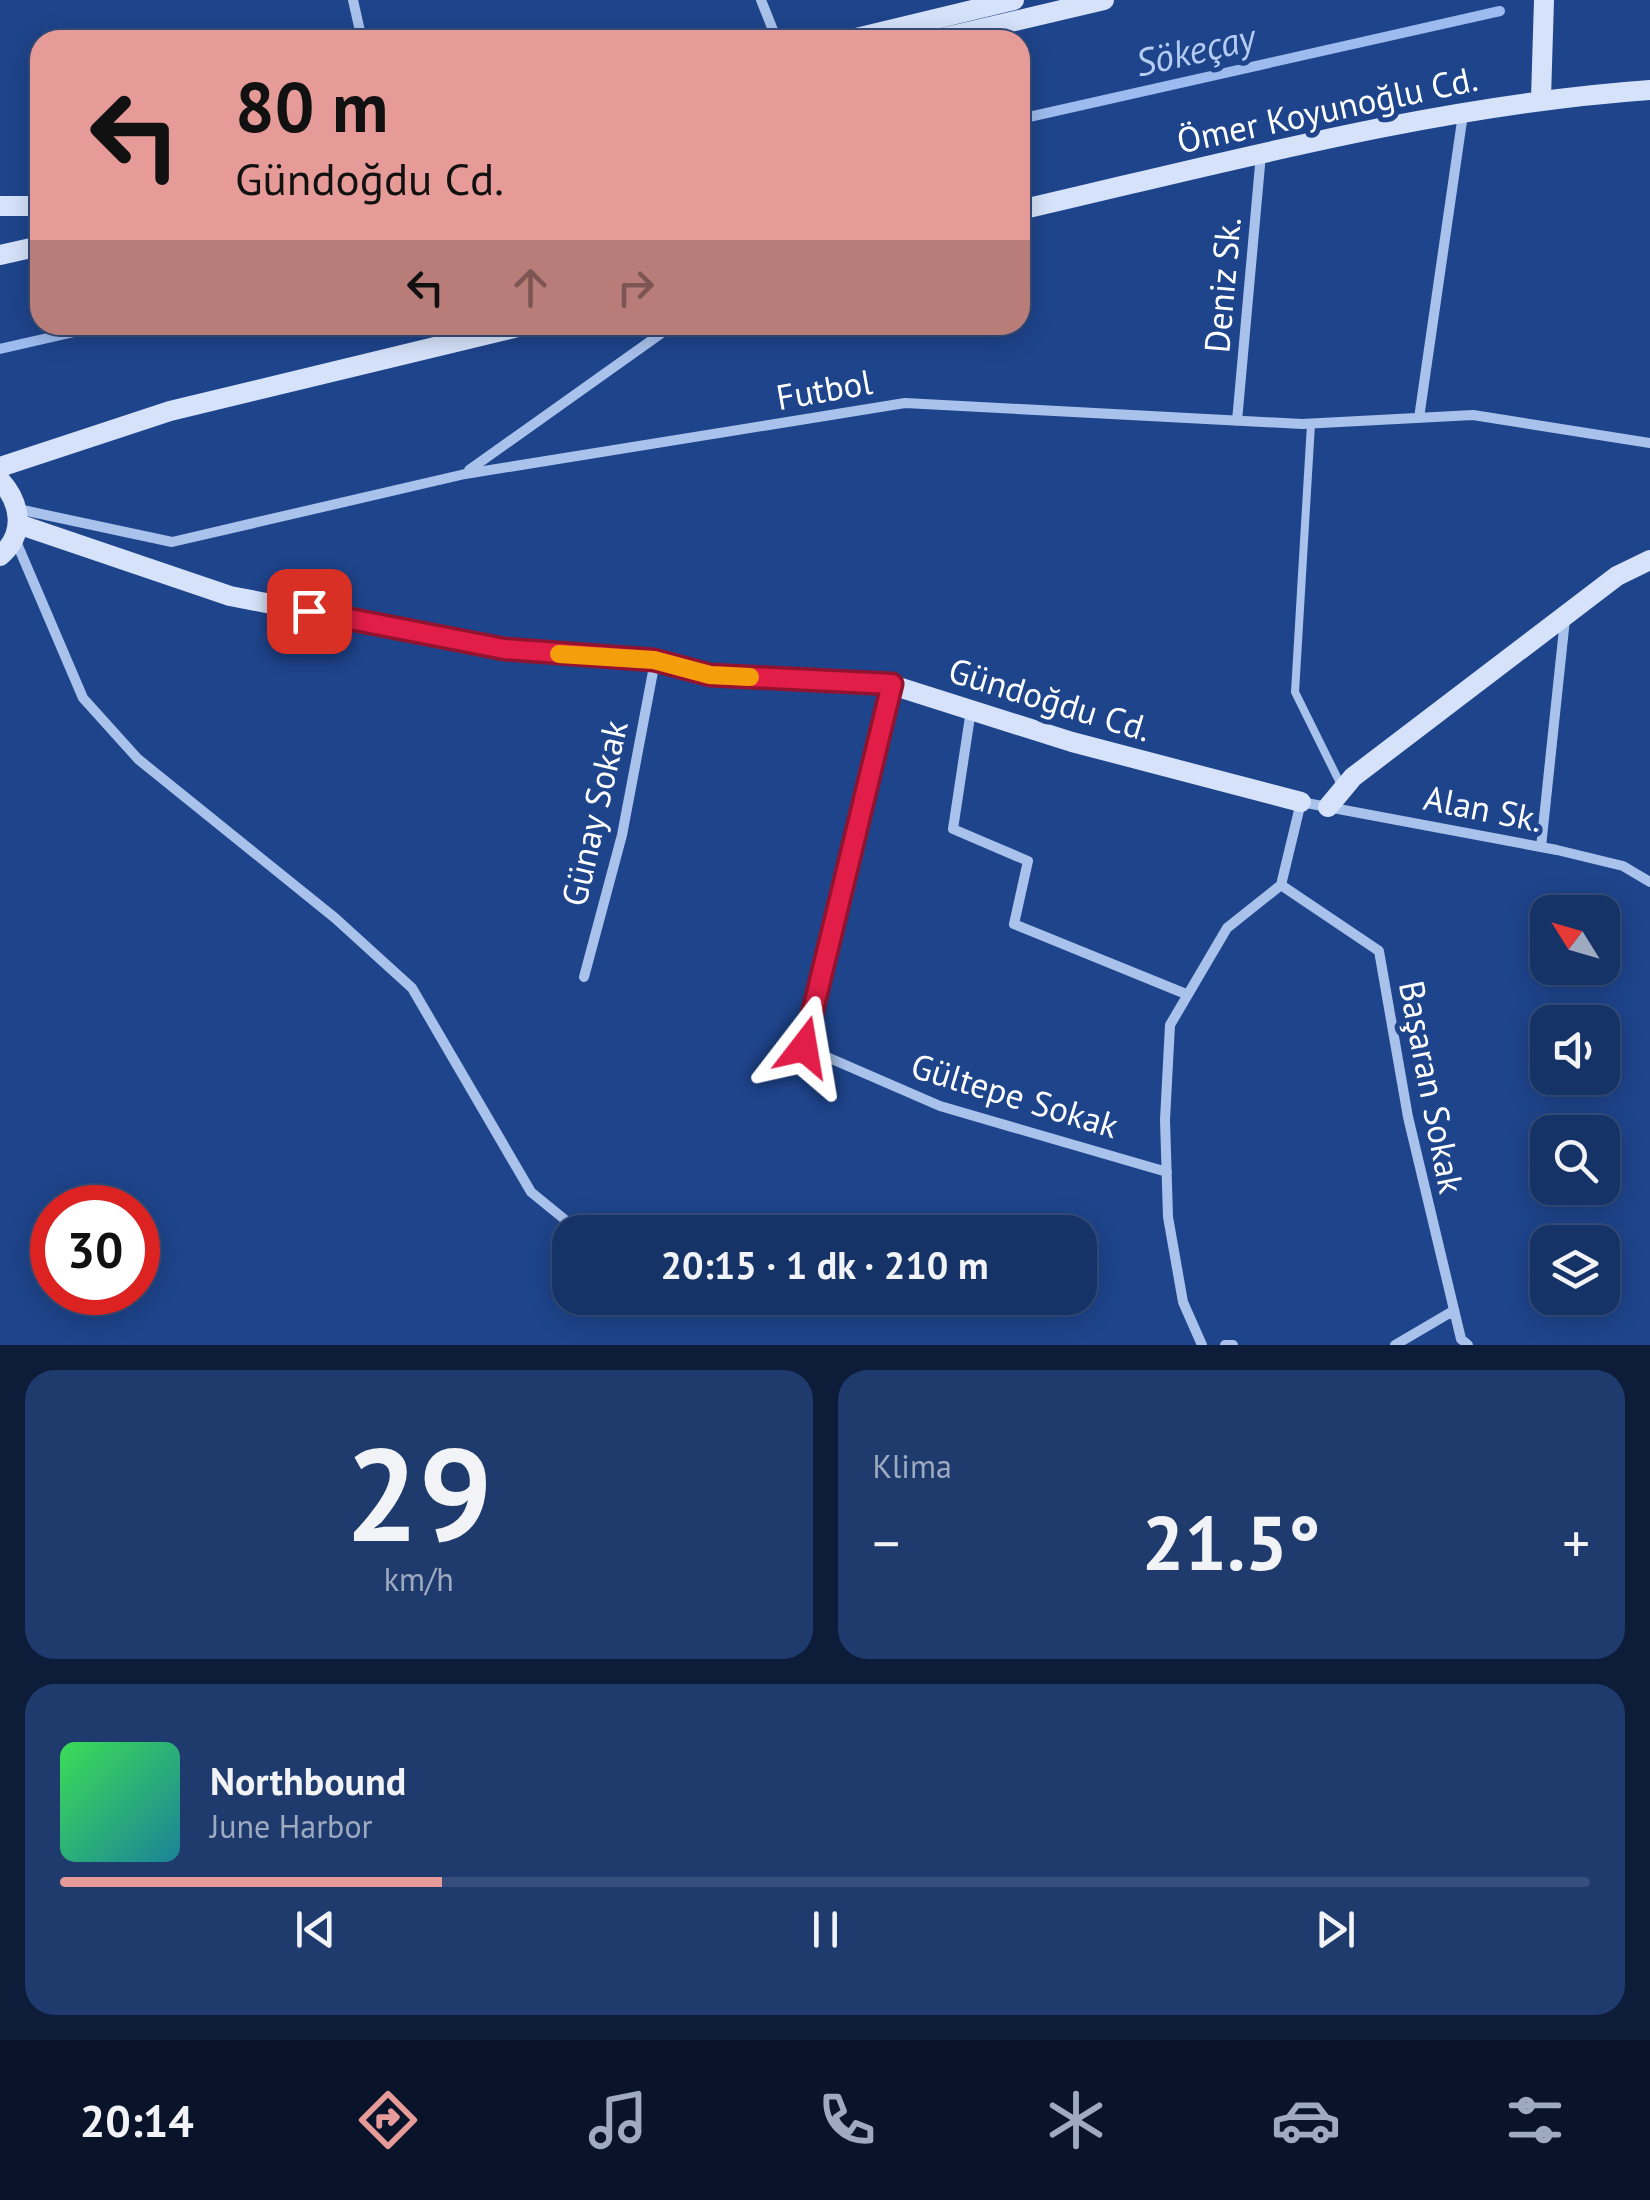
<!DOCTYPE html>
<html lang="tr">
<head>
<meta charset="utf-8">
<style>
  body { margin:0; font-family:"PT Sans",sans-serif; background:#1f3b6e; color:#f1f3f6; height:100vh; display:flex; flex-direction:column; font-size:38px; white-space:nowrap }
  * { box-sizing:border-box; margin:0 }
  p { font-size:32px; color:#9eaac0 }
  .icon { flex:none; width:55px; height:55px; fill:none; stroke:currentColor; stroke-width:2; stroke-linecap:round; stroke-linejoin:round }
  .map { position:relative; height:1345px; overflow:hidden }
  .side { display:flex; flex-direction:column; gap:25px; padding:25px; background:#0c1c39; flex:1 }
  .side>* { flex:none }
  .hud { position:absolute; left:30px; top:30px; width:1000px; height:305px; border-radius:30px; box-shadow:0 5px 25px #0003,0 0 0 2px #354e7c; background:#e69b98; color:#111; overflow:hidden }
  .needle { width:65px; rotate:307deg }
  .controls { position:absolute; left:1530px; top:895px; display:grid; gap:20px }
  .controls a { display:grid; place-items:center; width:90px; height:90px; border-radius:20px; background:#163368; box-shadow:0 5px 25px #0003,0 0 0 2px #354e7c; font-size:50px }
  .speed { position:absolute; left:30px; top:1185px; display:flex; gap:20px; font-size:50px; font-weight:700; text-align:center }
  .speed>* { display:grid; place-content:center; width:130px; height:130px; border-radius:50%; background:#163368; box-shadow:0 5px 25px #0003,0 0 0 2px #354e7c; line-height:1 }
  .speed .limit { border:15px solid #d22; background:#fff; color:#111 }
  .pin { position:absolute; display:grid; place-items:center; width:85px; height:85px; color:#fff; margin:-42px; border-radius:20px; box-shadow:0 5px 15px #0006 }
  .me { position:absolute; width:110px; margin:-55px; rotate:14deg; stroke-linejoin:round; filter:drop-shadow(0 0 8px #0008) }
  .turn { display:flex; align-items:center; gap:35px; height:210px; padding:0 40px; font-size:45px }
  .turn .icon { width:130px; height:130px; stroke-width:2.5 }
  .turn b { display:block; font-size:70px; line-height:85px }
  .lanes { display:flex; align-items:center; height:95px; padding:0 40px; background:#0003; justify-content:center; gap:50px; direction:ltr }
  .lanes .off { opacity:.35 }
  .big { font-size:75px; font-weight:700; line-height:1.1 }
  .side .tile { flex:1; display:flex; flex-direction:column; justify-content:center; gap:15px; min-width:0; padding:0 35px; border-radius:30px; background:#1f3b6e }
  .side .dial { align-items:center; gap:0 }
  .dial b { font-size:130px; line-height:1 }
  .song { display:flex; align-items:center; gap:30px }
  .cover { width:120px; height:120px; border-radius:15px; background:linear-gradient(135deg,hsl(130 70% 55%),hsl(190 70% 35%)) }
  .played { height:10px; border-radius:5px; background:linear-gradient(90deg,#e69b98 25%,#354e7c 25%) }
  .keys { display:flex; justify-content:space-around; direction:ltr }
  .heat { display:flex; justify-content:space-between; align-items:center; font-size:55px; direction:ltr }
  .side .tiles { flex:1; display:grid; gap:25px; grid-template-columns:1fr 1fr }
  .tile:last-child { grid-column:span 2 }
  .trip { position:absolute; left:552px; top:1215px; width:545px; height:100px; border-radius:30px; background:#163368; box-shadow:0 5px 25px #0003,0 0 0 2px #354e7c; font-weight:700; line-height:100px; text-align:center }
  .dock { display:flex; height:160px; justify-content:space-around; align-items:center; background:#09142a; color:#9eaac0 }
  .dock .icon { width:70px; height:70px }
  .dock .on { color:#e69b98 }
  .dock b { font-size:45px; color:#f1f3f6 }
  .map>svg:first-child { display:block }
</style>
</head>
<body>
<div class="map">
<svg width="1650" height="1345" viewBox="0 0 1650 1345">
  <rect width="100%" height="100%" fill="#1e448b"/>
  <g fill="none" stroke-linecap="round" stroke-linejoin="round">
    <path stroke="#9dbbee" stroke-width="10" d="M1020 119 1500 11
      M0 349 105 325"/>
    <path stroke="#a9c2ec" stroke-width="8" d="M1311 424 1295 692 1341 785"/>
    <path stroke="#a9c2ec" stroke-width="10" d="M353 0 362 40
      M761 0 777 40
      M1419 418 1463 114
      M1237 421 1261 154
      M469 470 673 325
      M18 509 172 542 465 474 905 403 1302 424 1473 415 1650 443
      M15 539 83 698 138 759 335 918 412 988 531 1192 580 1232
      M892 685 804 1047 940 1106 1167 1172
      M971 710 953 829 1028 861 1014 924 1186 994
      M1541 847 1565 619
      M1281 885 1379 951 1408 1117 1461 1339 1468 1345
      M584 977 622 835 655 661
      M1202 1345 1183 1302 1168 1217 1165 1120 1170 1025 1227 928 1281 885 1301 802 1557 850 1623 866 1650 882
      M1225 1345H1233
      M1395 1345 1453 1311"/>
    <path stroke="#d5e2f9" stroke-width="20" d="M848 40 1014 0
      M934 40 1104 0
      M1541 98 1544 0
      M0 206H40
      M1020 210C1228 162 1437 105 1650 90
      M0 255 40 246
      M0 467 170 411 526 325
      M0 480C21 503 26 534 0 556
      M18 524 230 596 504 649 655 660 710 675 892 685 1072 742 1301 802
      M1328 807 1353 777 1617 576 1650 560"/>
  </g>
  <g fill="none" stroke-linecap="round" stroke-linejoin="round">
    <g stroke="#92132f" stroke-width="25">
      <path id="route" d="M309 611 504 649 654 660 710 675 892 684 804 1047"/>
    </g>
    <use href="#route" stroke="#e11d48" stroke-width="18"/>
    <path stroke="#f59e0b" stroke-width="18" d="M559 654 654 660 710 675 750 677"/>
  </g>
  <g text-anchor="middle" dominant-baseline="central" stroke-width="10" stroke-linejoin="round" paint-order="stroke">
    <g font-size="35" fill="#fff" stroke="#1e448b">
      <text transform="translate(1327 109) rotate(-12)">Ömer Koyunoğlu Cd.</text>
      <text transform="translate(1222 285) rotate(-85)">Deniz Sk.</text>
      <text transform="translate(824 389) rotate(-10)">Futbol</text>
      <text transform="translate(1050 699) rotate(17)">Gündoğdu Cd.</text>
      <text transform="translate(1483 808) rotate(11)">Alan Sk.</text>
      <text transform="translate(594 813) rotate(-77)">Günay Sokak</text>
      <text transform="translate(1432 1087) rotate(79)">Başaran Sokak</text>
      <text transform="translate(1015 1095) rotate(17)">Gültepe Sokak</text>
    </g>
    <g font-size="38" font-style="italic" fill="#b5ccf3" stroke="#1e448b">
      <text transform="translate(1195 49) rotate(-13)">Sökeçay</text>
    </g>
  </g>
</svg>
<div class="controls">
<a><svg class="needle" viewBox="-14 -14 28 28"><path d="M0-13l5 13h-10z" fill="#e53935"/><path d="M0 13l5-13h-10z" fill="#9eaac0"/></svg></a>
<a><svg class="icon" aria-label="sound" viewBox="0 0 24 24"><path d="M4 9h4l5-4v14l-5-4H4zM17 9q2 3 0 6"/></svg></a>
<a><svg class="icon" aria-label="search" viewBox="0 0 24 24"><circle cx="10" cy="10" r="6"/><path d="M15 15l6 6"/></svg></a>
<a><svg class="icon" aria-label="layers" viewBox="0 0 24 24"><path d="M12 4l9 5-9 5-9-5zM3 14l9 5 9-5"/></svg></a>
</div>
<div class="speed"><div class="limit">30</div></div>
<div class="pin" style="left:309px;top:611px;background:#d93025"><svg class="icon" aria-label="arrive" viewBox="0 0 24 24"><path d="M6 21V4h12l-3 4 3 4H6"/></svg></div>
<svg class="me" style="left:804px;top:1047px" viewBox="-20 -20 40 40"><path d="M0-17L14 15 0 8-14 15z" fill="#e11d48" stroke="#fff" stroke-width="4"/></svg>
<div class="trip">20:15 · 1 dk · 210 m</div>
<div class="hud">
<div class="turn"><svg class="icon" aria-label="left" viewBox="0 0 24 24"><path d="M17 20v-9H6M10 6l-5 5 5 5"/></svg><div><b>80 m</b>Gündoğdu Cd.</div></div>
<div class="lanes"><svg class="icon" aria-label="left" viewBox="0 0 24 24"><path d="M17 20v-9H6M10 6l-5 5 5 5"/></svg><svg class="icon off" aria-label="ahead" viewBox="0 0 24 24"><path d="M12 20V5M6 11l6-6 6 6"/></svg><svg class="icon off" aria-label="right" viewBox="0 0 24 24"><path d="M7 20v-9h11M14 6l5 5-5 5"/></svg></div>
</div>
</div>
<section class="side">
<div class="tiles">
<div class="tile dial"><b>29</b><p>km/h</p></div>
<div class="tile"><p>Klima</p>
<div class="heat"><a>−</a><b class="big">21.5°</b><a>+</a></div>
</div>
<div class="tile">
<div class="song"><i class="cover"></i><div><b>Northbound</b><p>June Harbor</p></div></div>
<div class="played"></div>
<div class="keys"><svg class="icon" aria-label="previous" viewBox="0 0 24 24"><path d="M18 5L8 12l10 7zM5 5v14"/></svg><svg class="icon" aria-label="pause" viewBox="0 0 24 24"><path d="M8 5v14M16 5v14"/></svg><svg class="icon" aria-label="next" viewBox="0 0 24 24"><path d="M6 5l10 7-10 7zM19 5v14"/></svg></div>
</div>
</div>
</section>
<nav class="dock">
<b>20:14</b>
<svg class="icon on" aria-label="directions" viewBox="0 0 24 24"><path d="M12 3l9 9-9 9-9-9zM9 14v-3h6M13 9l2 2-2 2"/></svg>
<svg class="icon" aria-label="music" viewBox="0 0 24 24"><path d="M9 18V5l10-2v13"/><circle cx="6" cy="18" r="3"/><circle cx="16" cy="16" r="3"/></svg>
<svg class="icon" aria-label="phone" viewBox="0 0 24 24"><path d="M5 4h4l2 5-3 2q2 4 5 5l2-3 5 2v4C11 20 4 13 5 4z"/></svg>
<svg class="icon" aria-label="climate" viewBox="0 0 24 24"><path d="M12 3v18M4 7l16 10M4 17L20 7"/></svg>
<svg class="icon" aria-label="car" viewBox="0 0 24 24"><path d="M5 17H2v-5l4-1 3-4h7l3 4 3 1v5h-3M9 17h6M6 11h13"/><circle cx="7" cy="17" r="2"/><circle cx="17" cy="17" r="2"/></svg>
<svg class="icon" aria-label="filters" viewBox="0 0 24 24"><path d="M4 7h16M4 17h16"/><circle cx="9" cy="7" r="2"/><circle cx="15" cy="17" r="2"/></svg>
</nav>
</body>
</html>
